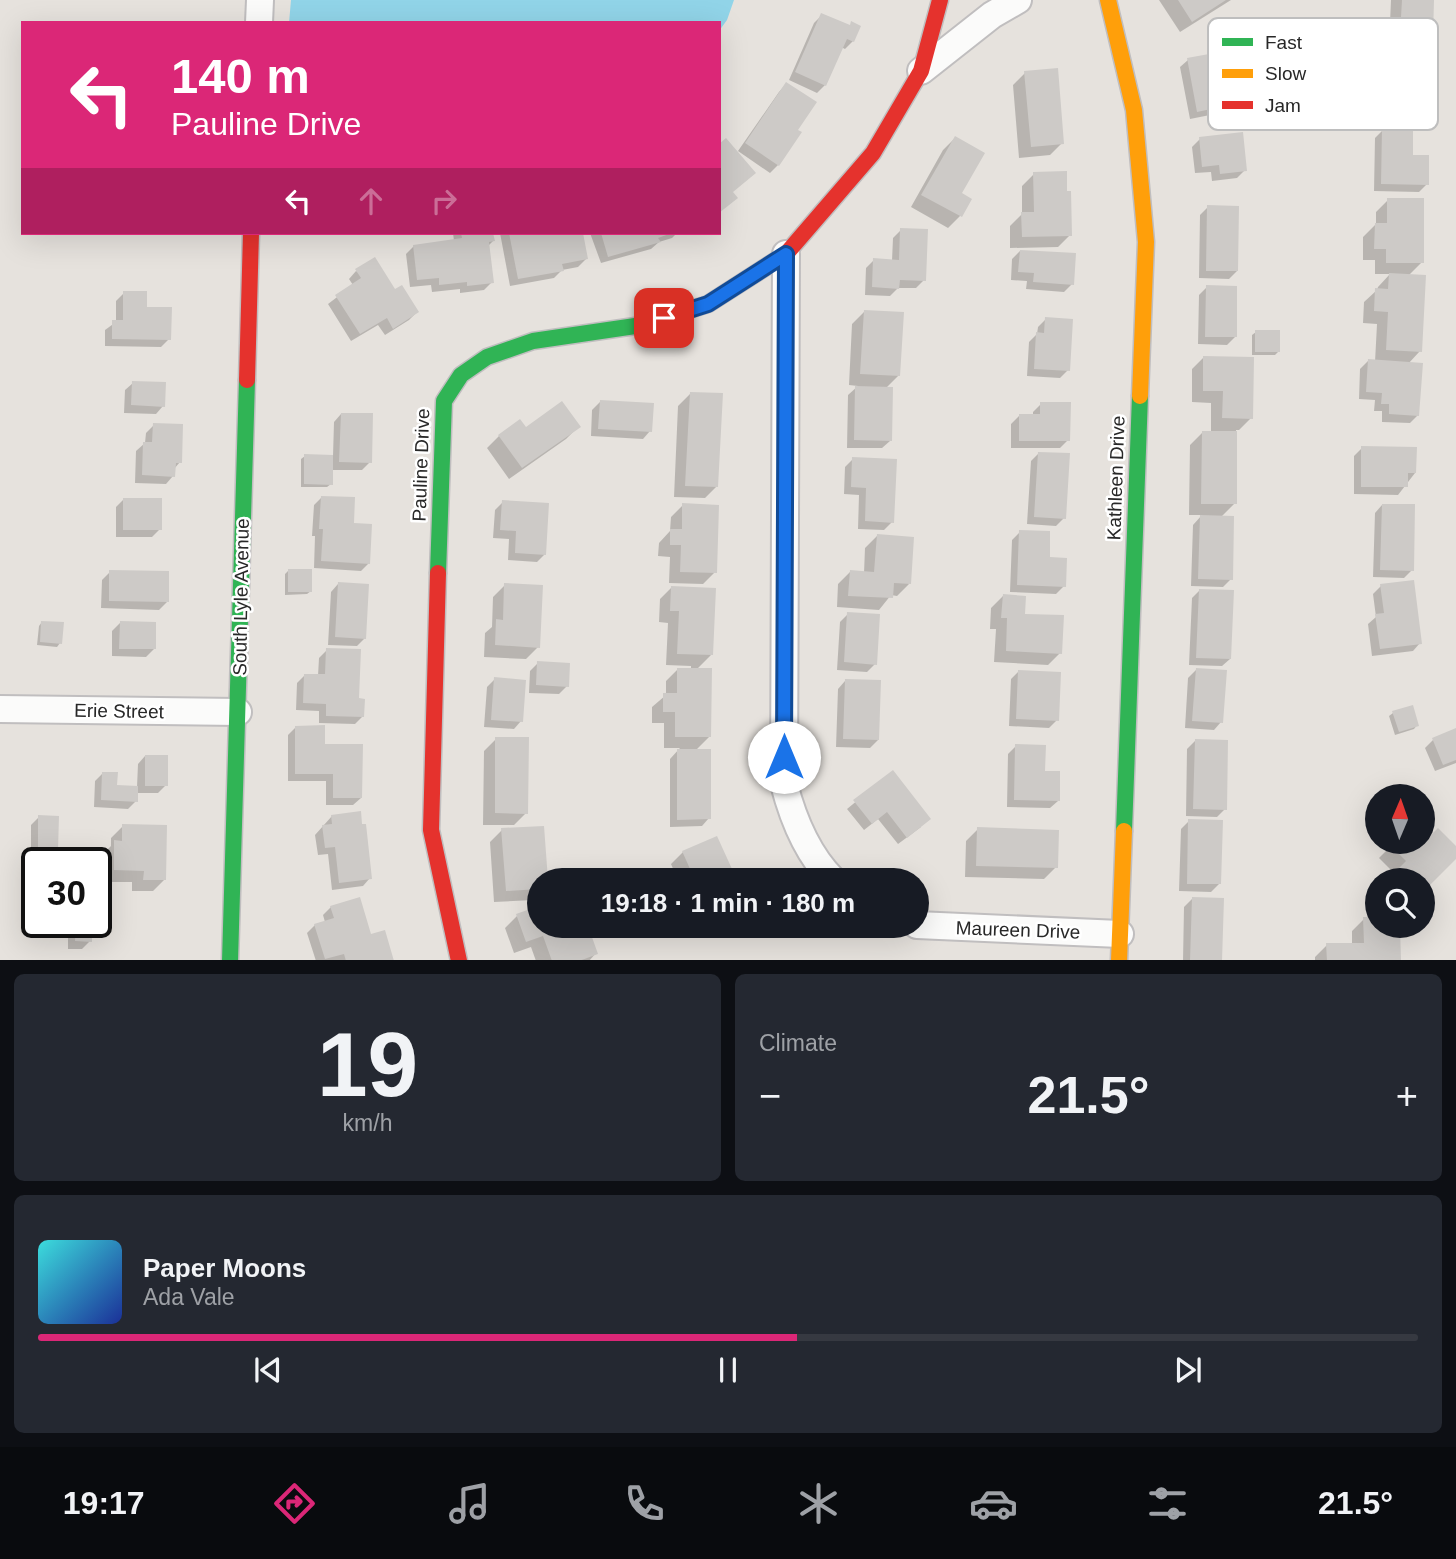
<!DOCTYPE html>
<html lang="en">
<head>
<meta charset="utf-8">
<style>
  body { margin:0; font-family:Helvetica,sans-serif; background:#242831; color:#f1f3f6; height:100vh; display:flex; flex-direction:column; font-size:26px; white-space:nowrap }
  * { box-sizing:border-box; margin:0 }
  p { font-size:23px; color:#9ea1a6 }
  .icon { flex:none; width:38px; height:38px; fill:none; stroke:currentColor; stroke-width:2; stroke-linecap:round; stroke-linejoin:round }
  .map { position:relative; height:960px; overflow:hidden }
  .sheet { display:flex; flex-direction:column; gap:14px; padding:14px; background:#0d0f14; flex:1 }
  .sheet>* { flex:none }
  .top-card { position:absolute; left:21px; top:21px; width:700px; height:214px; border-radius:0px; box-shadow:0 7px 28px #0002; background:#db2777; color:#fff; overflow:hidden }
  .needle { width:46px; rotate:2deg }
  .tools { position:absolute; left:1365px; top:784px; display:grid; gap:14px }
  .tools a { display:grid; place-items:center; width:70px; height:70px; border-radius:50%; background:#171b24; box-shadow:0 7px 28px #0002; font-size:35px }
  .speed { position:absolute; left:21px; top:847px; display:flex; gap:14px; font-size:35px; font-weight:700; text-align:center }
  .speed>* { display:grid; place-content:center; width:91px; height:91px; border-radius:50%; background:#171b24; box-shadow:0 7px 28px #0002; line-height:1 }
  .speed .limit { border:4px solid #111; border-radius:10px; background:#fff; color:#111 }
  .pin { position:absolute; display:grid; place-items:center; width:60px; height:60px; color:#fff; margin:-30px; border-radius:14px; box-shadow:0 4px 10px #0006 }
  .me { position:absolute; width:77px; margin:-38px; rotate:0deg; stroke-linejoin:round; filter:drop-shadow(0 0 5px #0008) }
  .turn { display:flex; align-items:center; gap:24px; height:147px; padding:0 35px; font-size:32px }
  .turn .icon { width:91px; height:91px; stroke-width:2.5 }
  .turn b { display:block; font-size:49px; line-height:60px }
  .lanes { display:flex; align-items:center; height:66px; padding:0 35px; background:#0003; justify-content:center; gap:35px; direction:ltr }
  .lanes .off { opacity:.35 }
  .big { font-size:52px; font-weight:700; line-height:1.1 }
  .sheet .tile { flex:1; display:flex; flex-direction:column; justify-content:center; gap:10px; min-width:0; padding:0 24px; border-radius:10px; background:#242831 }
  .sheet .dial { align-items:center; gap:0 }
  .dial b { font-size:91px; line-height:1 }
  .song { display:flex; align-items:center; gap:21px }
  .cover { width:84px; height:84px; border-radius:10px; background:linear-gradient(135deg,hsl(180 70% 55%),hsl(230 70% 35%)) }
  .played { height:7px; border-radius:4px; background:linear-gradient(90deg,#db2777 55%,#363941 55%) }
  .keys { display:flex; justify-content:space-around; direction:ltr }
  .heat { display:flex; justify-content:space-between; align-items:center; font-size:38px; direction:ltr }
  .sheet .tiles { flex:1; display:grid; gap:14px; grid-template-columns:1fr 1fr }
  .tile:last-child { grid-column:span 2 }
  .trip { position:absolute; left:527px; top:868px; width:402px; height:70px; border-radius:35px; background:#171b24; box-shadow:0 7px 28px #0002; font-weight:700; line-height:70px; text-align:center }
  .tab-bar { display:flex; height:112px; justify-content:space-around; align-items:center; background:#090b0e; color:#9ea1a6 }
  .tab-bar .icon { width:49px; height:49px }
  .tab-bar .active { color:#db2777 }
  .tab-bar b { font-size:32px; color:#f1f3f6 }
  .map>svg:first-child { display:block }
</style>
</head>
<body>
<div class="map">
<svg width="1456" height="961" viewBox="0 0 1456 961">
  <rect width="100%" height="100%" fill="#e6e2dd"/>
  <path fill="#91d4e8" d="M291 0H734L727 20 719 31V23H289Z"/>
  <path fill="#0003" d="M1159 0H1231L1180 32Z
    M1391 0H1433L1431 35 1419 47 1389 46Z
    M822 15 853 41 845 49 841 47 825 85 817 93 789 80 814 23Z
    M1188 60 1228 105 1220 113 1190 119 1180 67Z
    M1025 73 1062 143 1050 155 1019 158 1013 85Z
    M786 84 796 130 778 165 770 173 738 151 779 92Z
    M1383 130 1411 157 1427 184 1419 192 1374 191 1375 138Z
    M955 138 959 194 970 200 960 216 948 228 911 207 943 150Z
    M1200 139 1245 170 1237 178 1212 181 1211 172 1195 173 1192 147Z
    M1034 174 1070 235 1058 247 1010 248V226L1022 214V186Z
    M1388 200 1422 262 1408 276 1420 351 1408 364 1418 415 1410 423 1382 422V411H1374L1375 400 1359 399 1360 369 1368 361 1375 362 1377 324 1363 323 1364 302 1377 290 1378 287 1390 274H1375V260H1363V237L1376 224V212Z
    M1208 207 1237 271 1229 279 1199 278 1200 215Z
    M901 230 924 280 916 288H898L890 296 865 295 866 268 874 260 892 261 893 238Z
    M453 233H492L493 241 488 246 492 282 484 290 460 293V289L432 292 431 285 410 287 406 254 414 246 454 241Z
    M500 233H581L586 259 578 267 562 270 554 278 510 286Z
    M590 233H677L672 238 659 242 651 249 601 263Z
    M1020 251 1072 284 1064 292 1026 289 1027 281 1011 280 1012 259Z
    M356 271 394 292 417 312 409 320 385 335 378 325 351 341 328 304 353 285 349 279Z
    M1207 287 1235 337 1227 345 1198 344 1199 295Z
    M124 293 145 309 169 339 161 347 105 346V330L116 322V301Z
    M864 312 899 375 886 388 890 441 882 448H847L848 395 858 386 849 385 852 324Z
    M1046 319 1068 370 1060 378 1027 376 1029 342 1037 334 1038 327Z
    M1256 332 1279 351 1275 355H1252V335Z
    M1204 357 1251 418 1239 430H1236L1235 503 1221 517 1231 579 1223 587 1191 586 1193 525 1202 515H1189L1190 445 1202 433H1211V403L1192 402V369Z
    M133 383 163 406 156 414 124 413 125 390Z
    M690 394 717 486 705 498 674 497 678 406Z
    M600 402 650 431 643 439 591 436 592 410Z
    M1041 404 1068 440 1060 448H1011V424L1019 416H1033V412Z
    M341 414 370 462 362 470H331V484L327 487H301V459L305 456H333L334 422Z
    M520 421 526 429 578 427 566 439 509 479 487 448 499 436Z
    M154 425 180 462 174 469 173 476 166 484 135 483 136 451 145 443 146 433Z
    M1362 448 1415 473 1398 495 1354 494V456Z
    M1039 453 1064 518 1056 526 1027 524 1031 461Z
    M853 459 892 522 884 530 858 529 859 495 844 494 845 467Z
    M321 498 369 563 361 571 314 568 315 536H312L314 505Z
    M124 499 160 529 152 537H116V507Z
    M503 502 545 554 537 562 508 560 509 539 493 538 495 510Z
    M683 505 715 572 703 584 669 583 670 557 658 556 659 543 670 531 671 517Z
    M1382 505 1412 570 1404 578 1373 577 1375 513Z
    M1020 532 1048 559 1064 586 1056 594 1010 592 1012 540Z
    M877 536 909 584 897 596 891 595 879 610 837 607 838 584 850 572 864 573 865 548Z
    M288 571 311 591 307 594 285 595V574Z
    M110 572 167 602 159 610 101 608 102 580Z
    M338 584 365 638 357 646 328 645 331 592Z
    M505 585 538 647 526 659 484 657 485 633 492 627 493 597Z
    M1381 586 1420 643 1413 651 1372 656 1368 624 1376 617 1373 594Z
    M672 587 711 655 696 670 710 736 695 751 709 818 702 826 670 827V759L680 748H664V723H652V707L666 695V681L678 669 691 670V666L666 665 668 623 659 622 660 599Z
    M1200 590 1230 659 1222 666 1189 665 1192 598Z
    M1003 596 1060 653 1048 665 994 662 996 629H990L991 608Z
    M848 614 875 664 867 672 837 670 840 622Z
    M42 622 60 643 57 647 37 645 39 626Z
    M120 623 154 649 146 657 112 656V631Z
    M327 650 358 700 363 716 355 724 319 723V711L296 710 297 683 305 675 318 676 319 658Z
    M538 663 567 686 559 694 529 693 530 671Z
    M1196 670 1221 722 1214 730 1185 728 1188 678Z
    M1019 671 1057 720 1049 728 1009 726 1011 679Z
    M495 679 521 721 514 729 484 727 487 687Z
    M845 681 878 740 870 748 836 747 838 689Z
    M1393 713 1417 725 1414 729 1395 735 1389 716Z
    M296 727 323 746 361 798 353 805H326V781H288V735Z
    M1456 730V763L1435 771 1425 748 1433 740Z
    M496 739 526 813 514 825H483L484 751Z
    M1195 741 1225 809 1217 817 1186 816 1187 749Z
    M1016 746 1044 773 1058 801 1050 808 1007 807 1008 754Z
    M145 756 166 785 158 793H136V801L128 809 94 807 95 781 102 774 115 787H137L138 764Z
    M892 772 921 827 898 844 878 819 864 830 847 809Z
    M332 816 370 878 363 886 332 890 328 854 318 855 315 835Z
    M39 817 56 849 48 857H31V825Z
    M1189 821 1219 884 1211 892 1179 891 1181 829Z
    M123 826 165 879 153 891H132V882H102L103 854 111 846V838Z
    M542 827 546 880H539V895L534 900 494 902 490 842 502 830Z
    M978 829 1056 867 1044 879 965 877 966 841Z
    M716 838 735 880H678L671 864 683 852Z
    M1395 842H1416L1421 847 1456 849V857L1423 890V880H1389L1395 874 1379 858Z
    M30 887H37V906H27V890Z
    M1192 899 1221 961H1183L1184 907Z
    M331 907 370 936 391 961H316L307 933 315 925 325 922 323 915Z
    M539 908V926H574L596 953 589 961H536L531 947 514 953 505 928 517 916Z
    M1364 919H1377V926H1399V961H1315V957L1327 945H1352V931Z
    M50 922H90V941L82 949H68V930L50 929Z"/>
  <path fill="#cdcac7" d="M1178 0H1226L1192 22Z
    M1402 0H1434L1433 36 1400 34Z
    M821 13 850 25 851 21 861 26 854 42 847 39 826 86 795 72Z
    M1220 52 1230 105 1197 112 1187 58Z
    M1058 68 1064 144 1031 147 1024 71Z
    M786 82 817 102 798 130 802 132 779 166 745 143Z
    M1382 128 1413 129V155H1429V185L1381 184Z
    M1243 132 1247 171 1220 174 1219 165 1202 167 1199 137Z
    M955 136 985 153 962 193 972 199 962 217 921 195Z
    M726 138 756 173 733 192 738 198 719 213V144Z
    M1067 171V191H1071L1072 236 1022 237 1021 212H1034L1033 172Z
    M1387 198H1424V263H1386V249H1374L1375 223H1387Z
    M1207 205 1239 206 1238 271H1206Z
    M900 228 928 229 926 281 900 280 899 289 872 287 873 258 899 260Z
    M461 233H493L495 241 489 242 494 283 467 286V282L439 285V278L417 280 413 245 462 238Z
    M509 233H583L588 259 562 264 564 271 518 279Z
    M601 233H672L658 238 661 242 608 257Z
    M1020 250 1076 253 1074 285 1033 282 1034 273 1018 272Z
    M375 257 395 289 402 285 419 312 393 329 387 318 360 334 335 295 361 278 355 269Z
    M1389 273 1426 275 1422 352 1386 350 1388 312 1374 311 1375 288 1388 289Z
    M1206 285 1237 286V337H1205Z
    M123 291H147V307H172L171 340 112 339V320H123Z
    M864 310 904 312 900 376 860 374Z
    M1045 317 1073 319 1070 371 1034 369 1036 332 1044 333Z
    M1255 330H1280V352H1255Z
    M1203 356 1254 357 1253 419 1222 418 1223 391H1203Z
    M1368 359 1423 363 1419 416 1389 414V404H1381L1382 393 1366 392Z
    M132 381 166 382 165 407 131 405Z
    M855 386 893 387 892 441 854 440Z
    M690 392 723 393 718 487 685 486Z
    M600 400 654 403 652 432 598 429Z
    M562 401 581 427 522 468 498 435 520 419 526 427Z
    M1040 402H1071L1070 441H1019V414H1040Z
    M341 413H373L372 463 339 462Z
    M153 423 183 424 182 463H176L175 477 142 475 143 442H152Z
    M1202 431H1237V504H1201Z
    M1361 446 1417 447 1416 473H1408V487H1361Z
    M1038 452 1070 453 1066 519 1034 517Z
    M304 454 333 455V485L304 484Z
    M852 457 897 459 894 523 865 521 866 488 851 487Z
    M321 496 355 497 354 523 372 524 370 564 321 561 323 529H319Z
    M123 498H162V530H123Z
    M502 500 549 503 546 555 515 553 516 531 500 530Z
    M682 503 719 505 717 573 680 572 681 545H670V529H682Z
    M1382 504H1415L1414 571 1380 570Z
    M1200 515 1234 516 1233 580 1198 579Z
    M1019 530 1050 531V557L1067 558 1066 587 1017 585Z
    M877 534 914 537 911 584 894 583 893 598 848 596 850 570 874 572Z
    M288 569H312V592H288Z
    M109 570 169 571V602L109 601Z
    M1414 580 1422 644 1380 649 1375 614 1384 613 1380 584Z
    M338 582 369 584 366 639 335 637Z
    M504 583 543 585 540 648 495 645 496 619 503 620Z
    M671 586 716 588 713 655 677 654 679 611H670Z
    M1199 589 1234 590 1231 659 1196 658Z
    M1003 594 1026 596 1025 614 1064 615 1062 654 1006 651 1007 618H1001Z
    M847 612 880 614 877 665 844 662Z
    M41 621 64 622 62 644 40 642Z
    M120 621 156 622V649H119Z
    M326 648 361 649 359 698 365 699 364 717 326 716V704L303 703 304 674H325Z
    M537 661 570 663 569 687 536 685Z
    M677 668H712L711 737H675V712H663V693H677Z
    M1196 668 1227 670 1223 723 1192 721Z
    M1018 670 1061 672 1059 721 1016 719Z
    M494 677 526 680 523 722 491 720Z
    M845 679 881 680 879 740 843 739Z
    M1413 705 1419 726 1399 732 1392 711Z
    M325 725V744H363L362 798H333V774H295V726Z
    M1456 728V760L1443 765 1432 738Z
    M495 737H529L528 814 495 813Z
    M1195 739 1228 740 1227 810 1193 809Z
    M1015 744 1046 745 1045 771H1060V801L1014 800Z
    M677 749H711V819L677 820Z
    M145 755H168V786H145Z
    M893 770 931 819 907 838 887 812 872 824 853 800Z
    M102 772H118L117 785 138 786V802L101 800Z
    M361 811 362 824H366L372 879 339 883 335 847 325 848 322 825 332 824 331 815Z
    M38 815 59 816 58 850 38 849Z
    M1188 819 1223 820 1221 884H1187Z
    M122 824 167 825 166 880H143L144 871 114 870V840L122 841Z
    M544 826 548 880H539V889L506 891 501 828Z
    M977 827 1059 830 1058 868 976 866Z
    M1438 828 1456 846V859L1423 892V880H1395L1391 876 1406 861 1390 845 1393 842H1418L1421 845Z
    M717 836 737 880H695L682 851Z
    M29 885H37V903H29Z
    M360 897 371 934 385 930 394 961H346L344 954 325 959 314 924 334 918 330 906Z
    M1192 897 1224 898 1222 961H1190Z
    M539 906V926H576L577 928 588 926 598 954 579 961H552L543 936 526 942 516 914Z
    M1363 917H1377V926H1400L1401 961H1327L1326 943H1364Z
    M76 922H92V942L75 941Z"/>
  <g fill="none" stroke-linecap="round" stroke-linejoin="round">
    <g stroke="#c0bebf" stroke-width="30">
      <path id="street" d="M259 23 260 0
        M921 71 992 15 1018 0
        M786 254 784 784C793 819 807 854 833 880
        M0 709 238 712
        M917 925 1120 934"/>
    </g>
    <g stroke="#c0bebf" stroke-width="19">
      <path id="fast" d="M438 573 444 401 461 375 487 357 533 341 642 325 676 314
        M1124 831 1140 396
        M230 961 247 380"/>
    </g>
    <g stroke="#c0bebf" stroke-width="19">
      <path id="slow" d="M1108 0 1134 110 1146 242 1140 396
        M1119 961 1124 831"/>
    </g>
    <g stroke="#c0bebf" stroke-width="19">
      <path id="jam" d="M676 314 708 304 786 254 873 153 921 71 940 0
        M247 380 251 233
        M438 573 431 830 459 961"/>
    </g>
    <use href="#street" stroke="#fbfbfa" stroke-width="26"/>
    <use href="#fast" stroke="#30b455" stroke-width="16"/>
    <use href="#slow" stroke="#ff9f0a" stroke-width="16"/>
    <use href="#jam" stroke="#e5322d" stroke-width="16"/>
  </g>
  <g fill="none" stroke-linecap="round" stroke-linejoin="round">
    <g stroke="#114b97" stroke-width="18">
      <path id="route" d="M664 318 708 304 786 254 784 757"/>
    </g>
    <use href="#route" stroke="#1a73e8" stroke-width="12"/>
  </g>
  <g text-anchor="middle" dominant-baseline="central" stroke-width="5" stroke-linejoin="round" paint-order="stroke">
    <g font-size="19" fill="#282828" stroke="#fff">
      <text transform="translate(421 465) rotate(-88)">Pauline Drive</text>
      <text transform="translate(1116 478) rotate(-88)">Kathleen Drive</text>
      <text transform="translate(241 597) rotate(-89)">South Lyle Avenue</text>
      <text transform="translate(119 711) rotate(1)">Erie Street</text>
      <text transform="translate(1018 930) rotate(2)">Maureen Drive</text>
    </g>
  </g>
  <rect x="1208" y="18" width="230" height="112" rx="10" fill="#fff" stroke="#bebebe" stroke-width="2"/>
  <rect x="1222" y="38" width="31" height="8" fill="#30b455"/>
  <rect x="1222" y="69" width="31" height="9" fill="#ff9f0a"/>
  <rect x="1222" y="101" width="31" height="8" fill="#e5322d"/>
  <g font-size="19" fill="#282828">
    <text x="1265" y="49">Fast</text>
    <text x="1265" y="80">Slow</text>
    <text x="1265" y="112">Jam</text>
  </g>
</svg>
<div class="tools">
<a><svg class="needle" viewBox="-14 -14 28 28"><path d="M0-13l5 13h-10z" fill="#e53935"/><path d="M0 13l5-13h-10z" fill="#9ea1a6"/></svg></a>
<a><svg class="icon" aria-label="search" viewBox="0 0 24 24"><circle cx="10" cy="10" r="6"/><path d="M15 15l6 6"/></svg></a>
</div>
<div class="speed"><div class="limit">30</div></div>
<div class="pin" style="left:664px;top:318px;background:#d93025"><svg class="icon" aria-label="arrive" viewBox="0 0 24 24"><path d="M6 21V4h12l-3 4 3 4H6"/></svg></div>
<svg class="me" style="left:784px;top:757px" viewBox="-20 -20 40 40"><circle r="19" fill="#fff"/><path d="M0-13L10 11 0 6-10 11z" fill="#1a73e8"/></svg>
<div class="trip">19:18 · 1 min · 180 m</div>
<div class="top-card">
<div class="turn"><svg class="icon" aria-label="left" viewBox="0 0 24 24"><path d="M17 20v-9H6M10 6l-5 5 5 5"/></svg><div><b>140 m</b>Pauline Drive</div></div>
<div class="lanes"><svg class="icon" aria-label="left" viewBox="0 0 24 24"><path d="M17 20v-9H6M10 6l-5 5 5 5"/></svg><svg class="icon off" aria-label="ahead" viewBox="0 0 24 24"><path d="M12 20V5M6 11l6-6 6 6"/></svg><svg class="icon off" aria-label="right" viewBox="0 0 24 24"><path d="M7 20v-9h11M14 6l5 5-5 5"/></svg></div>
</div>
</div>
<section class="sheet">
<div class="tiles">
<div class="tile dial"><b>19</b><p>km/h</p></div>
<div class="tile"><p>Climate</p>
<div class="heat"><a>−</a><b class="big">21.5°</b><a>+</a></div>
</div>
<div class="tile">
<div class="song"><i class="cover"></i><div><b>Paper Moons</b><p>Ada Vale</p></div></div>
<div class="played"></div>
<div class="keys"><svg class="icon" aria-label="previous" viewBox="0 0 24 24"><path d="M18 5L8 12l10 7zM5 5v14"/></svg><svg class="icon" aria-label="pause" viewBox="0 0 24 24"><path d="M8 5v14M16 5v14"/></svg><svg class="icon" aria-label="next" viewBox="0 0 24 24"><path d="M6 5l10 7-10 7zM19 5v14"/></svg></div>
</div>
</div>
</section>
<nav class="tab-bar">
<b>19:17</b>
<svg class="icon active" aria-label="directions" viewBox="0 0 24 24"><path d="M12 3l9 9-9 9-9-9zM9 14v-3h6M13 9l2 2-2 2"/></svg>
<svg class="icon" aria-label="music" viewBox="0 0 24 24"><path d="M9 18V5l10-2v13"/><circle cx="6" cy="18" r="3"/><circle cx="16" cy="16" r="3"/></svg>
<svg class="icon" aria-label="phone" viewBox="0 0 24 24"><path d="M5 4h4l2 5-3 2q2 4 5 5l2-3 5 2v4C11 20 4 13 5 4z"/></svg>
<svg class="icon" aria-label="climate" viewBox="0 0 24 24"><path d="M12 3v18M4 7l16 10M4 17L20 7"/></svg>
<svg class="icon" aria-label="car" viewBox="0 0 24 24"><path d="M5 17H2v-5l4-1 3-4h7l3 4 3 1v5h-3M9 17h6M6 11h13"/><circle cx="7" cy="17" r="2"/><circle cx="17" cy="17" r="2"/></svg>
<svg class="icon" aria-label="filters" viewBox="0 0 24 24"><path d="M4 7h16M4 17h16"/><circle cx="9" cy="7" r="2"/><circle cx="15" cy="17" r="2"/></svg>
<b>21.5°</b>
</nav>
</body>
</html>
